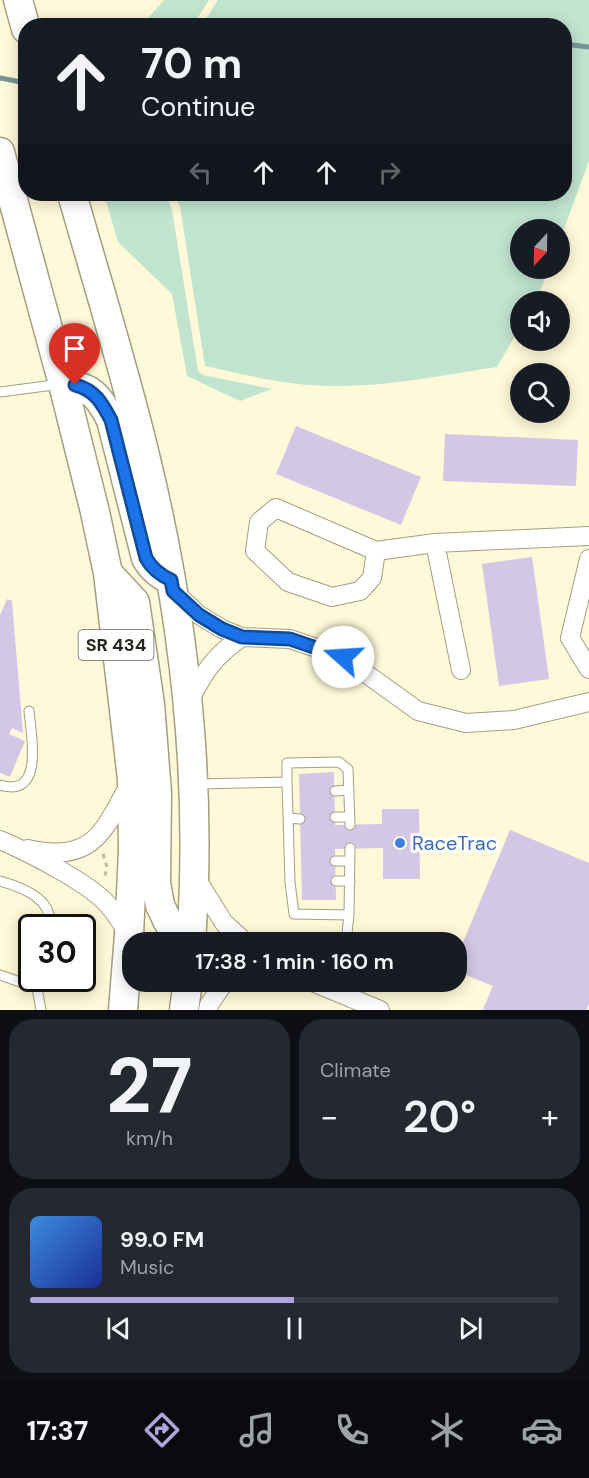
<!DOCTYPE html>
<html lang="en">
<head>
<meta charset="utf-8">
<style>
  body { margin:0; font-family:"DM Sans",sans-serif; background:#242831; color:#f1f3f6; height:100vh; display:flex; flex-direction:column; font-size:22px; white-space:nowrap }
  * { box-sizing:border-box; margin:0 }
  p { font-size:20px; color:#9ea1a6 }
  .icon { flex:none; width:33px; height:33px; fill:none; stroke:currentColor; stroke-width:2; stroke-linecap:round; stroke-linejoin:round }
  .map { position:relative; height:1010px; overflow:hidden }
  .panel { display:flex; flex-direction:column; gap:9px; padding:9px; background:#0d0f14; flex:1 }
  .panel>* { flex:none }
  .guide { position:absolute; left:18px; top:18px; width:554px; height:183px; border-radius:24px; box-shadow:0 3px 15px #0003; background:#171b24; color:#f1f3f6; overflow:hidden }
  .needle { width:39px; rotate:202deg }
  .controls { position:absolute; left:510px; top:219px; display:grid; gap:12px }
  .controls a { display:grid; place-items:center; width:60px; height:60px; border-radius:50%; background:#171b24; box-shadow:0 3px 15px #0003; font-size:30px }
  .speed { position:absolute; left:18px; top:914px; display:flex; gap:12px; font-size:30px; font-weight:700; text-align:center }
  .speed>* { display:grid; place-content:center; width:78px; height:78px; border-radius:50%; background:#171b24; box-shadow:0 3px 15px #0003; line-height:1 }
  .speed .limit { border:3px solid #111; border-radius:9px; background:#fff; color:#111 }
  .pin { position:absolute; display:grid; place-items:center; width:51px; height:51px; color:#fff; margin:-62px -26px; border-radius:50% 50% 50% 0; rotate:-45deg; box-shadow:0 0 6px #0007 }
  .pin .icon { rotate:45deg }
  .me { position:absolute; width:66px; margin:-33px; rotate:289deg; stroke-linejoin:round; filter:drop-shadow(0 0 4px #0008) }
  .turn { display:flex; align-items:center; gap:21px; height:126px; padding:0 24px; font-size:27px }
  .turn .icon { width:78px; height:78px; stroke-width:2.5 }
  .turn b { display:block; font-size:42px; line-height:51px }
  .lanes { display:flex; align-items:center; height:57px; padding:0 24px; background:#0003; justify-content:center; gap:30px; direction:ltr }
  .lanes .off { opacity:.35 }
  .big { font-size:45px; font-weight:600; line-height:1.1 }
  .panel .card { flex:1; display:flex; flex-direction:column; justify-content:center; gap:9px; min-width:0; padding:0 21px; border-radius:24px; background:#242831 }
  .panel .dial { align-items:center; gap:0 }
  .dial b { font-size:78px; line-height:1 }
  .song { display:flex; align-items:center; gap:18px }
  .cover { width:72px; height:72px; border-radius:9px; background:linear-gradient(135deg,hsl(210 70% 55%),hsl(230 70% 35%)) }
  .played { height:6px; border-radius:3px; background:linear-gradient(90deg,#afa6de 50%,#363941 50%) }
  .keys { display:flex; justify-content:space-around; direction:ltr }
  .heat { display:flex; justify-content:space-between; align-items:center; font-size:33px; direction:ltr }
  .panel .tiles { flex:1; display:grid; gap:9px; grid-template-columns:1fr 1fr }
  .card:last-child { grid-column:span 2 }
  .trip { position:absolute; left:122px; top:932px; width:345px; height:60px; border-radius:24px; background:#171b24; box-shadow:0 3px 15px #0003; font-weight:600; line-height:60px; text-align:center }
  .tab-bar { display:flex; height:96px; justify-content:space-around; align-items:center; background:#090b0e; color:#9ea1a6 }
  .tab-bar .icon { width:42px; height:42px }
  .tab-bar .active { color:#afa6de }
  .tab-bar b { font-size:27px; color:#f1f3f6 }
  .map>svg:first-child { display:block }
</style>
</head>
<body>
<div class="map">
<svg width="589" height="1010" viewBox="0 0 589 1010">
  <rect width="100%" height="100%" fill="#fff9d9"/>
  <path fill="#c1e4cf" d="M164 0H209L193 25H142Z
    M218 0H589V161L560 240V230H520V268L549 269 536 301 520 302V327L497 367C442 375 387 387 332 386 289 386 246 375 205 366L180 207 175 194H564V26L202 25Z
    M104 194H166L172 210 198 371 203 375 272 389 240 401 187 376 172 294 118 242Z"/>
  <g fill="none" stroke-linecap="round" stroke-linejoin="round">
    <path stroke="#76959a" stroke-width="5" d="M564 44 589 47
      M0 78 26 83"/>
  </g>
  <path fill="#d2c7e4" d="M296 426 421 477 401 525 276 474Z
    M445 434 578 440 576 486 443 481Z
    M532 557 549 679 499 686 482 564Z
    M7 599 12 601 23 733 12 728 9 734 25 741 10 777 0 773V615Z
    M334 772 335 825 382 824V809H419L420 879H383V848L335 849 336 900H302L299 774Z
    M510 830 589 863V1004L586 1010H485L483 1009 493 986 456 971V959Z"/>
  <g fill="none" stroke-linecap="round" stroke-linejoin="round">
    <g stroke="#a49f81" stroke-width="11">
      <path id="service" d="M0 392 61 384
        M287 782V763L339 762 348 769 350 825
        M195 784 287 782 290 882 294 914 349 915 346 942
        M0 785C45 799 31 734 29 711
        M335 791 349 790
        M335 817H350
        M288 818 300 819
        M335 861H350
        M0 881C22 887 55 899 49 927
        M336 881H350
        M349 915 350 848
        M0 975 37 988 41 1010
        M341 993 342 981"/>
    </g>
    <g stroke="#a49f81" stroke-width="20">
      <path id="minor" d="M435 543 461 670
        M376 551 372 578 360 591 332 597 288 582 255 551 259 522 276 508 376 551 435 543 589 536
        M589 559 570 638 589 669
        M173 591 199 615 222 629 242 637 290 639 343 657 418 711 466 723 514 720 589 702
        M189 701C205 671 213 657 242 637
        M0 840C28 852 90 883 109 906 116 914 122 924 128 933
        M28 849C93 863 103 833 130 783
        M196 878 224 923 245 942
        M310 981 380 1010
        M208 1010 209 1005 225 981"/>
    </g>
    <g stroke="#a49f81" stroke-width="31">
      <path id="primary" d="M18 0 26 29
        M0 152 63 384 95 512 108 573 132 779 133 851 129 935 123 1010
        M72 194C96 278 122 362 143 447 183 608 203 777 191 942
        M63 384C91 386 99 396 111 420L146 558C152 569 160 575 171 580
        M108 573 135 602 150 704 157 793 156 883 160 905 168 922 191 938
        M184 1010 188 981"/>
    </g>
    <path stroke="#beb99f" stroke-width="3" stroke-dasharray="4.5 4.5" stroke-linecap="butt" d="M103 854 107 867 104 879"/>
    <use href="#service" stroke="#fff" stroke-width="9"/>
    <use href="#minor" stroke="#fff" stroke-width="18"/>
    <use href="#primary" stroke="#fff" stroke-width="28"/>
  </g>
  <g fill="none" stroke-linecap="round" stroke-linejoin="round">
    <g stroke="#114b97" stroke-width="15">
      <path id="route" d="M75 385C95 390 102 403 111 420L146 558C152 569 160 575 171 580L173 591 199 615 222 629 242 637 290 639 343 657"/>
    </g>
    <use href="#route" stroke="#1a73e8" stroke-width="10"/>
  </g>
  <circle fill="#3f7fe0" stroke="#fff" stroke-width="2" cx="400" cy="843" r="6"/>
  <g text-anchor="middle" dominant-baseline="central" stroke-width="6" stroke-linejoin="round" paint-order="stroke">
    <rect fill="#fff" stroke="#68675f" stroke-width="1.5" x="78.5" y="630" width="75" height="30" rx="4.5"/>
    <g font-size="18" font-weight="bold" fill="#28261a">
      <text x="116" y="645">SR 434</text>
    </g>
    <g font-size="20" fill="#366cbe" stroke="#fff" text-anchor="start">
      <text x="412" y="843">RaceTrac</text>
    </g>
  </g>
</svg>
<div class="controls">
<a><svg class="needle" viewBox="-14 -14 28 28"><path d="M0-13l5 13h-10z" fill="#e53935"/><path d="M0 13l5-13h-10z" fill="#9ea1a6"/></svg></a>
<a><svg class="icon" aria-label="sound" viewBox="0 0 24 24"><path d="M4 9h4l5-4v14l-5-4H4zM17 9q2 3 0 6"/></svg></a>
<a><svg class="icon" aria-label="search" viewBox="0 0 24 24"><circle cx="10" cy="10" r="6"/><path d="M15 15l6 6"/></svg></a>
</div>
<div class="speed"><div class="limit">30</div></div>
<div class="pin" style="left:75px;top:385px;background:#d93025"><svg class="icon" aria-label="arrive" viewBox="0 0 24 24"><path d="M6 21V4h12l-3 4 3 4H6"/></svg></div>
<svg class="me" style="left:343px;top:657px" viewBox="-20 -20 40 40"><circle r="19" fill="#fff"/><path d="M0-13L10 11 0 6-10 11z" fill="#1a73e8"/></svg>
<div class="trip">17:38 · 1 min · 160 m</div>
<div class="guide">
<div class="turn"><svg class="icon" aria-label="ahead" viewBox="0 0 24 24"><path d="M12 20V5M6 11l6-6 6 6"/></svg><div><b>70 m</b>Continue</div></div>
<div class="lanes"><svg class="icon off" aria-label="left" viewBox="0 0 24 24"><path d="M17 20v-9H6M10 6l-5 5 5 5"/></svg><svg class="icon" aria-label="ahead" viewBox="0 0 24 24"><path d="M12 20V5M6 11l6-6 6 6"/></svg><svg class="icon" aria-label="ahead" viewBox="0 0 24 24"><path d="M12 20V5M6 11l6-6 6 6"/></svg><svg class="icon off" aria-label="right" viewBox="0 0 24 24"><path d="M7 20v-9h11M14 6l5 5-5 5"/></svg></div>
</div>
</div>
<section class="panel">
<div class="tiles">
<div class="card dial"><b>27</b><p>km/h</p></div>
<div class="card"><p>Climate</p>
<div class="heat"><a>−</a><b class="big">20°</b><a>+</a></div>
</div>
<div class="card">
<div class="song"><i class="cover"></i><div><b>99.0 FM</b><p>Music</p></div></div>
<div class="played"></div>
<div class="keys"><svg class="icon" aria-label="previous" viewBox="0 0 24 24"><path d="M18 5L8 12l10 7zM5 5v14"/></svg><svg class="icon" aria-label="pause" viewBox="0 0 24 24"><path d="M8 5v14M16 5v14"/></svg><svg class="icon" aria-label="next" viewBox="0 0 24 24"><path d="M6 5l10 7-10 7zM19 5v14"/></svg></div>
</div>
</div>
</section>
<nav class="tab-bar">
<b>17:37</b>
<svg class="icon active" aria-label="directions" viewBox="0 0 24 24"><path d="M12 3l9 9-9 9-9-9zM9 14v-3h6M13 9l2 2-2 2"/></svg>
<svg class="icon" aria-label="music" viewBox="0 0 24 24"><path d="M9 18V5l10-2v13"/><circle cx="6" cy="18" r="3"/><circle cx="16" cy="16" r="3"/></svg>
<svg class="icon" aria-label="phone" viewBox="0 0 24 24"><path d="M5 4h4l2 5-3 2q2 4 5 5l2-3 5 2v4C11 20 4 13 5 4z"/></svg>
<svg class="icon" aria-label="climate" viewBox="0 0 24 24"><path d="M12 3v18M4 7l16 10M4 17L20 7"/></svg>
<svg class="icon" aria-label="car" viewBox="0 0 24 24"><path d="M5 17H2v-5l4-1 3-4h7l3 4 3 1v5h-3M9 17h6M6 11h13"/><circle cx="7" cy="17" r="2"/><circle cx="17" cy="17" r="2"/></svg>
</nav>
</body>
</html>
